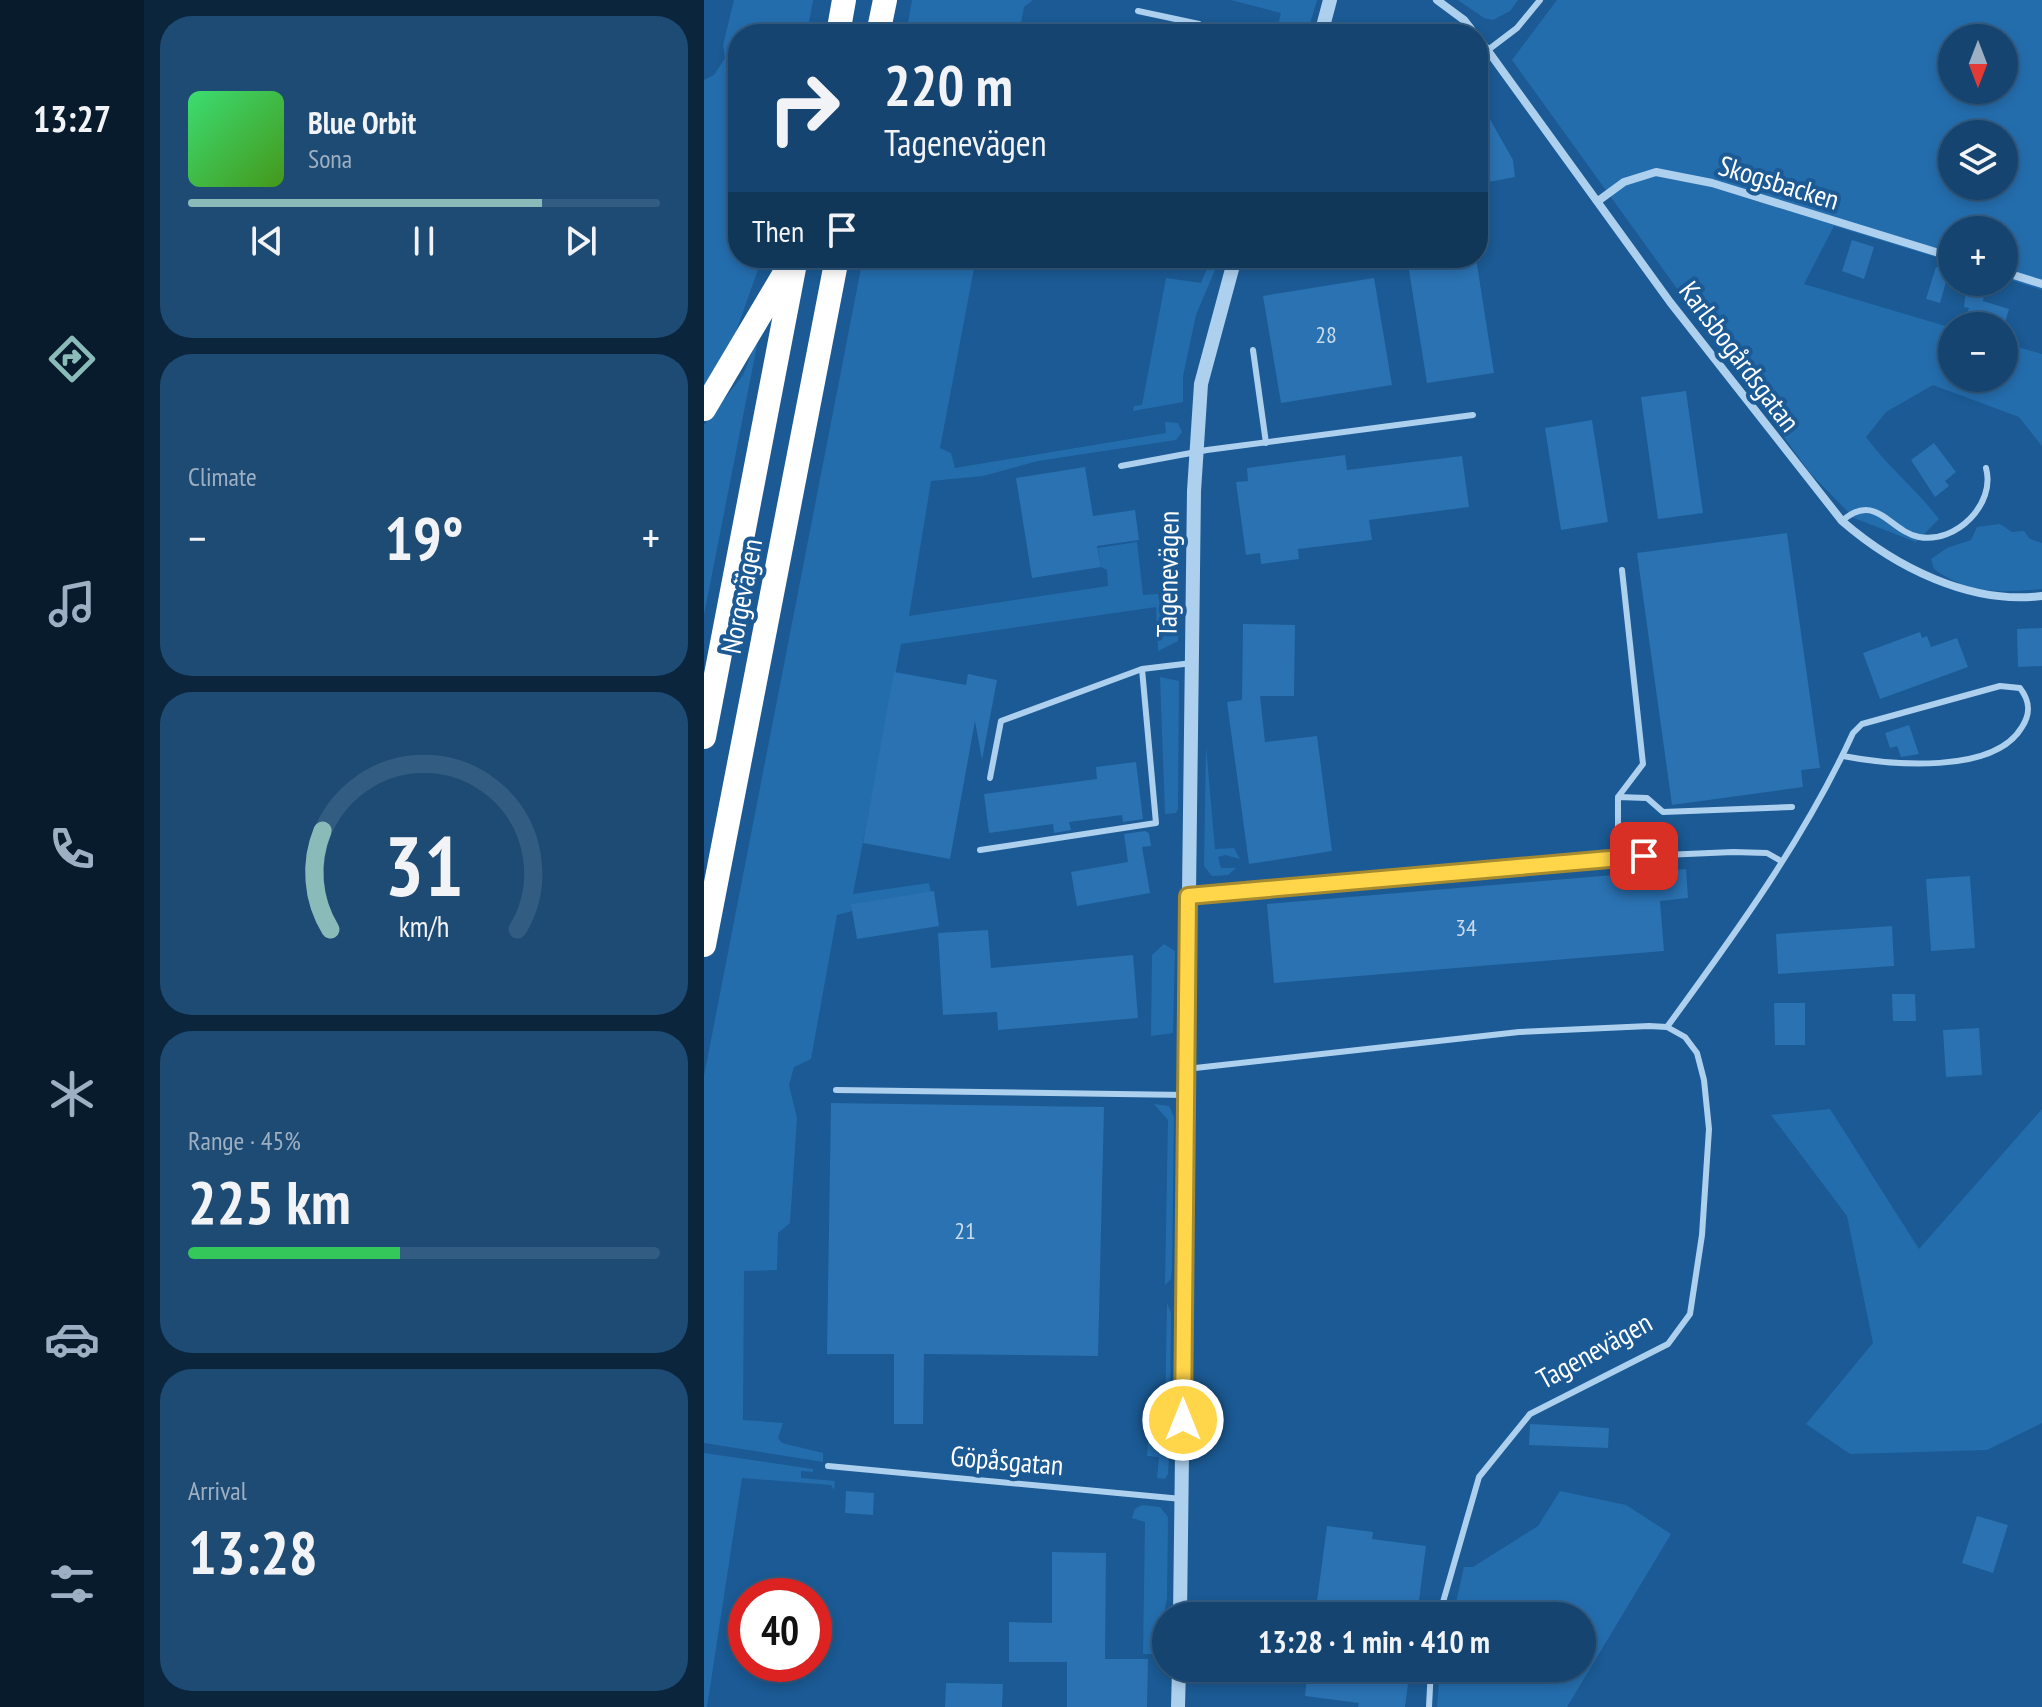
<!DOCTYPE html>
<html lang="en">
<head>
<meta charset="utf-8">
<style>
  body { margin:0; font-family:"PT Sans Narrow",sans-serif; background:#1d4b74; color:#f1f3f6; height:100vh; display:flex; flex-direction:column; font-size:30px; white-space:nowrap }
  * { box-sizing:border-box; margin:0 }
  p { font-size:26px; color:#9db0c3 }
  .icon { flex:none; width:44px; height:44px; fill:none; stroke:currentColor; stroke-width:2; stroke-linecap:round; stroke-linejoin:round }
  .map { position:relative; flex:1; overflow:hidden }
  .drawer { display:flex; flex-direction:column; gap:16px; padding:16px; background:#0b253d; width:560px }
  .drawer>* { flex:none }
  .hud { position:absolute; left:24px; top:24px; width:760px; height:244px; border-radius:32px; box-shadow:0 4px 12px #0003,0 0 0 2px #335c82; background:#14446f; color:#f1f3f6; overflow:hidden }
  .needle { width:52px; rotate:180deg }
  .tools { position:absolute; left:1234px; top:24px; display:grid; gap:16px }
  .tools a { display:grid; place-items:center; width:80px; height:80px; border-radius:50%; background:#14446f; box-shadow:0 4px 12px #0003,0 0 0 2px #335c82; font-size:40px }
  .speed { position:absolute; left:24px; top:1578px; display:flex; gap:16px; font-size:40px; font-weight:700; text-align:center }
  .speed>* { display:grid; place-content:center; width:104px; height:104px; border-radius:50%; background:#14446f; box-shadow:0 4px 12px #0003,0 0 0 2px #335c82; line-height:1 }
  .speed .limit { border:12px solid #d22; background:#fff; color:#111 }
  .pin { position:absolute; display:grid; place-items:center; width:68px; height:68px; color:#fff; margin:-34px; border-radius:16px; box-shadow:0 4px 12px #0006 }
  .me { position:absolute; width:88px; margin:-44px; rotate:0deg; stroke-linejoin:round; filter:drop-shadow(0 0 6px #0008) }
  .turn { display:flex; align-items:center; gap:28px; height:168px; padding:0 24px; font-size:36px }
  .turn .icon { width:104px; height:104px; stroke-width:2.5 }
  .turn b { display:block; font-size:56px; line-height:68px }
  .then { display:flex; align-items:center; height:76px; padding:0 24px; background:#0003; gap:16px; font-size:30px }
  .big { font-size:60px; font-weight:700; line-height:1.1 }
  .drawer .tile { flex:1; display:flex; flex-direction:column; justify-content:center; gap:12px; min-width:0; padding:0 28px; border-radius:32px; background:#1d4b74 }
  .drawer .dial { align-items:center; gap:0 }
  .dial svg { height:208px; overflow:visible; fill:none; stroke:#335c82; stroke-width:7; stroke-linecap:round; text-anchor:middle }
  .dial text { fill:#f1f3f6; stroke:none }
  .song { display:flex; align-items:center; gap:24px }
  .cover { width:96px; height:96px; border-radius:12px; background:linear-gradient(135deg,hsl(140 70% 55%),hsl(100 70% 35%)) }
  .played { height:8px; border-radius:4px; background:linear-gradient(90deg,#8bbbb9 75%,#335c82 75%) }
  .keys { display:flex; justify-content:space-around; direction:ltr }
  .heat { display:flex; justify-content:space-between; align-items:center; font-size:44px; direction:ltr }
  .charge { height:12px; border-radius:6px; background:linear-gradient(90deg,#34c759 45%,#335c82 0) }
  .trip { position:absolute; left:448px; top:1602px; width:444px; height:80px; border-radius:40px; background:#14446f; box-shadow:0 4px 12px #0003,0 0 0 2px #335c82; font-weight:700; line-height:80px; text-align:center }
  main { display:flex; flex:1; min-height:0 }
  .dock { display:flex; flex-direction:column; width:144px; justify-content:space-around; align-items:center; background:#081b2c; color:#9db0c3 }
  .dock .icon { width:56px; height:56px }
  .dock .active { color:#8bbbb9 }
  .dock b { font-size:36px; color:#f1f3f6 }
  .map>svg:first-child { display:block }
</style>
</head>
<body>
<main>
<nav class="dock">
<b>13:27</b>
<svg class="icon active" aria-label="directions" viewBox="0 0 24 24"><path d="M12 3l9 9-9 9-9-9zM9 14v-3h6M13 9l2 2-2 2"/></svg>
<svg class="icon" aria-label="music" viewBox="0 0 24 24"><path d="M9 18V5l10-2v13"/><circle cx="6" cy="18" r="3"/><circle cx="16" cy="16" r="3"/></svg>
<svg class="icon" aria-label="phone" viewBox="0 0 24 24"><path d="M5 4h4l2 5-3 2q2 4 5 5l2-3 5 2v4C11 20 4 13 5 4z"/></svg>
<svg class="icon" aria-label="climate" viewBox="0 0 24 24"><path d="M12 3v18M4 7l16 10M4 17L20 7"/></svg>
<svg class="icon" aria-label="car" viewBox="0 0 24 24"><path d="M5 17H2v-5l4-1 3-4h7l3 4 3 1v5h-3M9 17h6M6 11h13"/><circle cx="7" cy="17" r="2"/><circle cx="17" cy="17" r="2"/></svg>
<svg class="icon" aria-label="filters" viewBox="0 0 24 24"><path d="M4 7h16M4 17h16"/><circle cx="9" cy="7" r="2"/><circle cx="15" cy="17" r="2"/></svg>
</nav>
<section class="drawer">
<div class="tile">
<div class="song"><i class="cover"></i><div><b>Blue Orbit</b><p>Sona</p></div></div>
<div class="played"></div>
<div class="keys"><svg class="icon" aria-label="previous" viewBox="0 0 24 24"><path d="M18 5L8 12l10 7zM5 5v14"/></svg><svg class="icon" aria-label="pause" viewBox="0 0 24 24"><path d="M8 5v14M16 5v14"/></svg><svg class="icon" aria-label="next" viewBox="0 0 24 24"><path d="M6 5l10 7-10 7zM19 5v14"/></svg></div>
</div>
<div class="tile"><p>Climate</p>
<div class="heat"><a>−</a><b class="big">19°</b><a>+</a></div>
</div>
<div class="tile dial"><svg viewBox="0 0 100 80">
<path d="M14 69A42 42 0 1 1 86 69"/>
<path d="M14 69A42 42 0 0 1 11 31" stroke="#8bbbb9"/>
<text x="50" y="56" font-size="32" font-weight="700">31</text>
<text x="50" y="72" font-size="11">km/h</text>
</svg></div>
<div class="tile"><p>Range · 45%</p><b class="big">225 km</b><div class="charge"></div></div>
<div class="tile"><p>Arrival</p><b class="big">13:28</b></div>
</section>
<div class="map">
<svg width="1338" height="1707" viewBox="0 0 1338 1707">
  <rect width="100%" height="100%" fill="#1b5a94"/>
  <path fill="#246dad" fill-rule="evenodd" d="M30 0H109L103 34H34V258H58L32 332 0 386V80L10 75 21 58 19 45Z
    M208 0H329L320 7 315 34H202Z
    M527 0H613L603 34H572L577 13Z
    M754 0H814L806 11 789 20 780 18Z
    M853 0H1338V290L1300 278V230H1248V262L1130 226 1100 284 1248 328V378H1300V343L1338 354V446L1315 417 1229 385 1182 412 1162 437C1184 467 1212 489 1235 519L1212 542 1150 518 1106 473 808 60ZM1248 38H1300V90H1248ZM1248 134H1300V186H1248Z
    M159 258H272L236 448 247 453 251 468 462 433 461 422 474 423 478 432 472 440 334 461 279 476 227 481 205 616 404 586 403 570 397 567 394 548 433 542 439 595 454 594 456 605 475 604 474 641 454 651 452 607 197 644 149 894 225 883 227 892 148 904V911L133 915 107 1059 90 1067 85 1085 93 1118 86 1223 74 1233 73 1270 40 1271 39 1420 79 1423 74 1438 78 1443 119 1453V1462L0 1443V1076Z
    M507 258H516L492 315 479 376V402L429 411 430 406 438 405 462 278 497 283Z
    M55 335 0 615V425L39 375Z
    M1296 524 1308 532 1320 531 1326 539 1338 543V589C1297 593 1264 594 1230 569L1227 559 1243 548 1267 540 1273 527Z
    M456 677 475 681 474 809 472 813 461 814Z
    M502 746 511 849 530 848 536 859 521 855 514 857 517 868H532L524 875 508 876 500 866Z
    M460 944 471 951 469 1033 447 1036 448 955Z
    M450 1104 465 1106 470 1117 468 1269 467 1279 461 1285 464 1120Z
    M1126 1109 1215 1249 1338 1109V1423L1283 1450 1146 1454 1102 1424 1169 1343 1143 1216 1067 1115Z
    M463 1303 467 1313 466 1419H453V1431L466 1434 464 1474 461 1479 453 1478 455 1457 443 1456 446 1414 461 1413Z
    M0 1453 109 1469V1472L97 1471V1478L131 1481 130 1490 127 1485 38 1478 3 1707H0Z
    M856 1491 922 1505 967 1534 863 1707H733L736 1668H878V1616H749L760 1567H769L834 1526Z
    M438 1505 456 1507 464 1517 463 1598 452 1654H439L441 1522 428 1518 431 1509Z"/>
  <path fill="#2a72b2" d="M774 98 809 160 811 177 774 184Z
    M1148 240 1170 247 1160 279 1138 271Z
    M703 258H772L790 373 723 383Z
    M1232 267 1245 271 1236 303 1222 299Z
    M670 278 688 385 577 403 559 296Z
    M1263 282H1282L1279 301 1305 309 1300 326 1263 314 1265 308 1260 307Z
    M982 391 999 513 954 519 937 397Z
    M888 420 904 522 857 530 841 428Z
    M1230 443 1252 472 1241 481 1245 486 1231 497 1207 460Z
    M641 455 643 470 758 456 765 507 665 520 668 540 594 549 595 559 557 564 556 553 542 555 532 482 544 481 543 468Z
    M381 467 389 516 431 510 435 540 393 546 397 567 328 578 312 478Z
    M1083 533 1116 768 1097 770 1099 787 968 805 933 553Z
    M539 624 591 625 590 696H556L561 742 613 736 628 851 545 864 523 702 538 700Z
    M1338 628V666L1314 667 1313 629Z
    M1216 632 1218 638 1223 636 1227 647 1253 638 1264 667 1176 699 1159 653Z
    M190 672 262 685 264 674 293 680 278 760 271 721 246 859 159 843Z
    M1205 725 1215 754 1197 757 1193 746 1186 748 1181 733Z
    M432 762 439 819 419 822 418 815 365 822 367 830 350 833 349 824 285 833 280 794 393 779 392 767Z
    M441 831 445 833 447 846 438 847 446 893 373 906 367 872 424 862 420 834Z
    M982 869 984 898 956 901 960 951 570 983 563 904Z
    M1266 876 1271 948 1227 951 1222 879Z
    M230 891 235 926 153 939 147 904Z
    M1188 926 1190 966 1074 974 1072 934Z
    M284 930 287 968 429 955 434 1018 294 1030 293 1012 239 1015 234 933Z
    M1188 994H1211L1212 1021H1189Z
    M1070 1003H1101V1045H1071Z
    M1275 1028 1278 1075 1242 1077 1239 1030Z
    M127 1103 400 1107 394 1356 220 1354 219 1424H190V1354H123Z
    M826 1424 905 1428 904 1448 825 1445Z
    M142 1491 170 1493 169 1515 141 1513Z
    M1273 1516 1304 1525 1289 1573 1258 1563Z
    M623 1526 669 1532 668 1539 722 1546 713 1616 659 1609 658 1616H611Z
    M348 1552 402 1553 401 1659H444L443 1707H363V1662H305V1622L348 1623Z
    M604 1668H706L701 1707H654L655 1703 601 1696Z
    M242 1683 299 1684 298 1707H241Z"/>
  <g fill="none" stroke-linecap="round" stroke-linejoin="round">
    <path stroke="#add0ef" stroke-width="6" d="M434 11 495 24 504 34
      M784 50 813 28 836 0
      M549 350 562 443
      M417 466 503 450 769 415
      M1138 521C1172 491 1185 531 1215 537 1252 544 1292 504 1282 468
      M286 778 297 721 438 669 488 663
      M914 797 943 798 959 812 1088 807
      M276 850 452 823 438 669
      M914 857V797L939 764 918 570
      M484 896 914 857 1029 852 1063 853 1077 861
      M963 1027C1031 934 1101 838 1149 733L1158 724 1296 686 1316 688C1326 701 1327 713 1318 727 1290 775 1186 765 1139 756
      M482 1069 815 1032 945 1026 963 1027 981 1037 993 1053 1000 1080 1005 1129 998 1235 986 1314 964 1344 826 1414 775 1477 735 1616
      M132 1090 482 1095
      M124 1466 478 1499
      M725 1707 727 1668"/>
    <path stroke="#add0ef" stroke-width="8" d="M733 0 760 20 771 34
      M774 37 966 302 1138 521C1191 567 1266 605 1338 596
      M894 201 920 182 952 172 1008 183 1248 257
      M1300 272 1338 284"/>
    <path stroke="#add0ef" stroke-width="14" d="M617 34 626 0
      M476 1616 490 491 497 384 531 258
      M474 1707 475 1668"/>
    <path stroke="#fff" stroke-width="24" d="M134 34 140 0
      M174 34 181 0
      M0 409 82 271
      M0 737 92 258
      M0 945 133 258"/>
  </g>
  <g fill="none" stroke-linecap="round" stroke-linejoin="round">
    <g stroke="#a68a30" stroke-width="20">
      <path id="route" d="M479 1420 484 896 940 856"/>
    </g>
    <use href="#route" stroke="#ffd54a" stroke-width="14"/>
  </g>
  <g text-anchor="middle" dominant-baseline="central" stroke-width="8" stroke-linejoin="round" paint-order="stroke">
    <g font-size="24" fill="#cadcec">
      <text x="622" y="334">28</text>
      <text x="762" y="927">34</text>
      <text x="261" y="1230">21</text>
    </g>
    <g font-size="28" fill="#fff" stroke="#1b5a94">
      <text transform="translate(1075 182) rotate(17)">Skogsbacken</text>
      <text transform="translate(1036 356) rotate(53)">Karlsbogårdsgatan</text>
      <text transform="translate(463 574) rotate(-89)">Tagenevägen</text>
      <text transform="translate(37 596) rotate(-79)">Norgevägen</text>
      <text transform="translate(890 1350) rotate(-29)">Tagenevägen</text>
      <text transform="translate(303 1460) rotate(5)">Göpåsgatan</text>
    </g>
  </g>
</svg>
<div class="tools">
<a><svg class="needle" viewBox="-14 -14 28 28"><path d="M0-13l5 13h-10z" fill="#e53935"/><path d="M0 13l5-13h-10z" fill="#9db0c3"/></svg></a>
<a><svg class="icon" aria-label="layers" viewBox="0 0 24 24"><path d="M12 4l9 5-9 5-9-5zM3 14l9 5 9-5"/></svg></a>
<a>+</a>
<a>−</a>
</div>
<div class="speed"><div class="limit">40</div></div>
<div class="pin" style="left:940px;top:856px;background:#d93025"><svg class="icon" aria-label="arrive" viewBox="0 0 24 24"><path d="M6 21V4h12l-3 4 3 4H6"/></svg></div>
<svg class="me" style="left:479px;top:1420px" viewBox="-20 -20 40 40"><circle r="17" fill="#ffd54a" stroke="#fff" stroke-width="3"/><path d="M0-11L8 9 0 5-8 9z" fill="#fff"/></svg>
<div class="trip">13:28 · 1 min · 410 m</div>
<div class="hud">
<div class="turn"><svg class="icon" aria-label="right" viewBox="0 0 24 24"><path d="M7 20v-9h11M14 6l5 5-5 5"/></svg><div><b>220 m</b>Tagenevägen</div></div>
<div class="then">Then<svg class="icon" aria-label="arrive" viewBox="0 0 24 24"><path d="M6 21V4h12l-3 4 3 4H6"/></svg></div>
</div>
</div>
</main>
</body>
</html>
